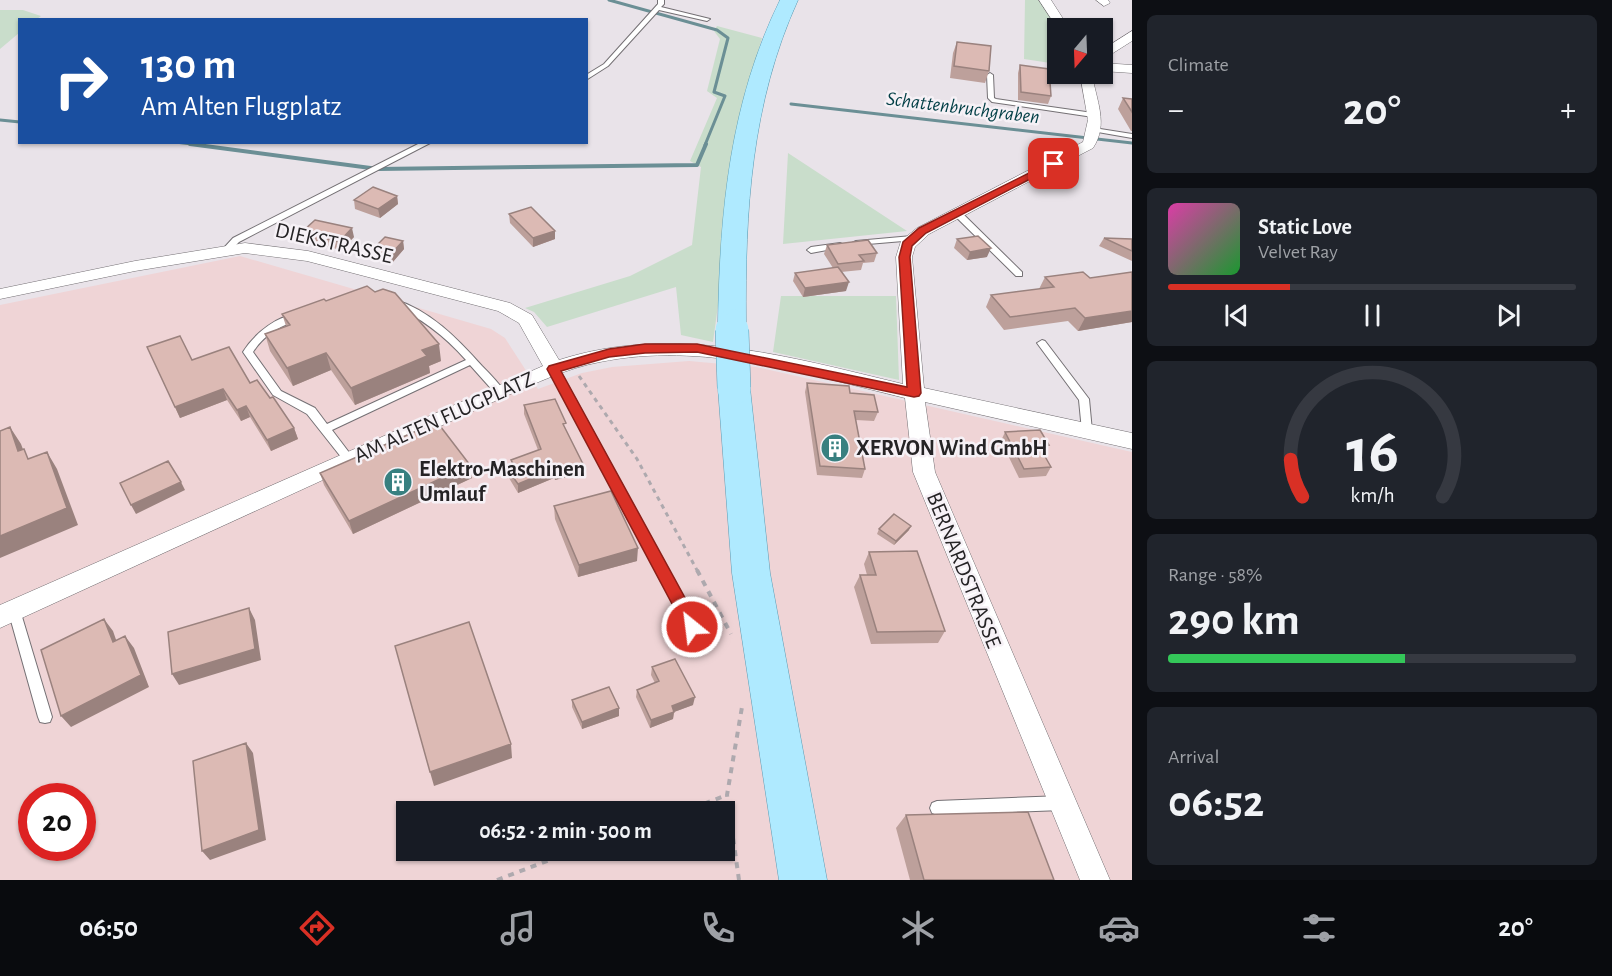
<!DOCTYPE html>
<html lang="en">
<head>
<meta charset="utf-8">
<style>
  body { margin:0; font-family:"Alegreya Sans",sans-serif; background:#20242c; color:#f1f3f6; height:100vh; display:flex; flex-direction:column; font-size:22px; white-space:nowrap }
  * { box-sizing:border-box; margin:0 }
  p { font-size:20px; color:#9ea1a6 }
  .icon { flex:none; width:33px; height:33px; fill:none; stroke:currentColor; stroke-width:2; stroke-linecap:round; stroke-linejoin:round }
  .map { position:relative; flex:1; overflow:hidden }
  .side { display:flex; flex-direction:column; gap:15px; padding:15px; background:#0d0f14; width:480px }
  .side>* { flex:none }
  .guide { position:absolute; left:18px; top:18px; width:570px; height:126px; border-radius:0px; box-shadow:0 2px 4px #0004; background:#1a4fa0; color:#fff; overflow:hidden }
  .needle { width:39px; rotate:199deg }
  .buttons { position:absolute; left:1047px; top:18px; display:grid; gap:12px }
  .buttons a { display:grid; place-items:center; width:66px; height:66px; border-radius:0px; background:#171b24; box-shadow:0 2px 4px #0004; font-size:30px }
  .speed { position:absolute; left:18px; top:783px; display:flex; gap:12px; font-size:30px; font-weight:700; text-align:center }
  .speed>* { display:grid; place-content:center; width:78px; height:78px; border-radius:50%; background:#171b24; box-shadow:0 2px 4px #0004; line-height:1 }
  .speed .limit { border:9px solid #d22; background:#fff; color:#111 }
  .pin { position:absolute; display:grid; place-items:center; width:51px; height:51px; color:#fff; margin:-26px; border-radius:12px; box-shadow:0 3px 9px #0006 }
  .me { position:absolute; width:66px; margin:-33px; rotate:331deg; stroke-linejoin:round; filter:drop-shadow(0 0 4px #0008) }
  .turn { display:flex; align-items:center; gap:21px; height:126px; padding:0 24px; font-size:27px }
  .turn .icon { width:78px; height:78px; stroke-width:2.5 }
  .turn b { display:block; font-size:42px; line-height:51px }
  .big { font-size:45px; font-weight:600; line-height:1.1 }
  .side .widget { flex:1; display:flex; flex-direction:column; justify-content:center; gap:9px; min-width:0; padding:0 21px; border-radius:9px; background:#20242c }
  .side .dial { align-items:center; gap:0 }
  .dial svg { height:156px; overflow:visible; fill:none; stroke:#363941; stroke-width:7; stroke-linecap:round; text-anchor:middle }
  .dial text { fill:#f1f3f6; stroke:none }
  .song { display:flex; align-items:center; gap:18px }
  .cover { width:72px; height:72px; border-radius:9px; background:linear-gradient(135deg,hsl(320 70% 55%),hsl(130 70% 35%)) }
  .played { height:6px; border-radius:3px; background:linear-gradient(90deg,#d93025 30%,#363941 30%) }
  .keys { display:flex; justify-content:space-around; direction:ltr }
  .heat { display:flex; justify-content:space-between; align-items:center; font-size:33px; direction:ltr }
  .charge { height:9px; border-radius:4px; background:linear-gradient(90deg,#34c759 58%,#363941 0) }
  .trip { position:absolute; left:396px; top:801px; width:339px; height:60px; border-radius:0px; background:#171b24; box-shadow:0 2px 4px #0004; font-weight:600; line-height:60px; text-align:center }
  .tab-bar { display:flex; height:96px; justify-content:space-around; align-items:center; background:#090b0e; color:#9ea1a6 }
  .tab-bar .icon { width:42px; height:42px }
  .tab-bar .on { color:#d93025 }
  .tab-bar b { font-size:27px; color:#f1f3f6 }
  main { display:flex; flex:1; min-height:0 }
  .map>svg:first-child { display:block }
</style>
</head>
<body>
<main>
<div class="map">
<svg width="1132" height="880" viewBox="0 0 1132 880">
  <rect width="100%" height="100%" fill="#e9e3e9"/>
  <path fill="#efd4d6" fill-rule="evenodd" d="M240 256 491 329 505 338 538 389 582 373 612 367 689 361 756 367 1132 452V880H0V305ZM32 796H82V848H32ZM406 812H724V850H406Z"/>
  <path fill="#c9ddcb" d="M1025 0H1042L1059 28 1057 64 1024 59Z
    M0 10H23L41 16 37 19 20 20 19 33 0 49Z
    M717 26 762 38 747 92 713 342 681 335 676 287 547 327 534 312 525 308 630 276 692 245 701 167 690 161 717 98 707 91 720 39 714 31Z
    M788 153 907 231 783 244Z
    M781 296H896L899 380 773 352Z"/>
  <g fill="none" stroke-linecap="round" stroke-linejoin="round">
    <path stroke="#6b8f95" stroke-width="3" d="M609 0 717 30 728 38 714 92 725 96 705 145
      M791 104 1132 143
      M0 120 20 122
      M175 142 201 145"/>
    <path stroke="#6b8f95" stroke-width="4" d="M190 144 378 169 697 165 706 144"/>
    <g stroke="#747074" stroke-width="2">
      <path id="lane" d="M658 0H664V4L661 7 710 19 707 21 659 10 608 66 586 80V75L604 64 658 4Z
        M990 73 993 75 994 98 996 99 1093 113 1096 115 1093 117 992 102 988 98 987 75Z
        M1094 128 1132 134V138L1092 131V129Z
        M422 142H432L239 242 229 252H223L222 250 233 238Z
        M955 212H961L1022 272V276H1016L955 216Z
        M912 236 916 238 915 240 856 245 852 243 856 241Z
        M840 243 844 245 843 247 811 253 807 250 811 247Z
        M393 299C430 310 458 339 482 366 490 374 498 382 504 391L503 393H495L470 365 332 430 354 459 353 462H345L307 414 273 395 243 352C254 334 279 313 301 315L303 317 301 319C282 325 264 334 253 352L281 391 315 408 327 424 466 360C444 335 420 317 390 304L389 302 390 300Z
        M1042 340 1045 341 1089 399 1092 431 1091 434H1083L1082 431 1079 400 1037 343Z
        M554 366 559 369 708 642 709 646 708 650 703 652 698 650 549 369Z
        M14 605 18 606 20 610 52 717 50 722 45 723 40 722 38 717 8 610 10 606Z
        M1062 796 1067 798 1069 803 1067 808 1062 810 937 815 932 813 930 808 932 803 937 801Z"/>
    </g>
    <g stroke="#747074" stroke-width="1">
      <path id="street" d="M1039 0H1051L1069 28 1058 29Z
        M1096 0H1108L1110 3 1104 6Z
        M1132 31V41L1102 60V50Z
        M1102 63 1132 65V73L1102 71Z
        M1080 74H1092C1096 100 1109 124 1093 148L929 234 915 247 912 257 924 388 1132 433V449L925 402 935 472 1110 880H1080L913 472 905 398C806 374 702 341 600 362 567 368 537 383 506 396L0 628V605L543 366 519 323 498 311 307 261 245 253 135 271 0 299V289L135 261 245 243 308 251 510 303 532 315 559 360C674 323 790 357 903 384L896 257 901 241 917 228 1083 142 1088 120Z"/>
    </g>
    <g stroke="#5c9bb3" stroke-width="1">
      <path id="primary" d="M780 0H798C751 103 745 211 746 322L742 329 732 331 722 329 718 322C720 210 730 102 780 0Z
        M734 377 745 380 750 388 770 573 827 880H779L732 573 718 388 723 380Z"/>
    </g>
    <path stroke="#aea9ae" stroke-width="3" stroke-dasharray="4.5 4.5" stroke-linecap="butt" d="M579 376 637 459 698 572"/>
    <path stroke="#aea9ae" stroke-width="4" stroke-dasharray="6 6" stroke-linecap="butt" d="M697 570 731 634
      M682 812 727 795
      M497 880 576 850
      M739 880 727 795 742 707"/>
    <use href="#lane" fill="#fff" fill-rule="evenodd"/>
    <use href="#street" fill="#fff" fill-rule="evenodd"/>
    <use href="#primary" fill="#afeaff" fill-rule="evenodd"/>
    <g stroke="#5c9bb3" stroke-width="27" stroke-linecap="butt">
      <path id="primary-bridge-far1" d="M732 322V332"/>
    </g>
    <g stroke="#5c9bb3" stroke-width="34" stroke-linecap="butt">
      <path id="primary-bridge" d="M732 330 734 388"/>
    </g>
    <use href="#primary-bridge-far1" stroke="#afeaff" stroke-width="26"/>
    <use href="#primary-bridge" stroke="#afeaff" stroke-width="33"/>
  </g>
  <path fill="#bda09b" d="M957 42 989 71 985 83 950 78 953 53Z
    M1020 65 1051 96 1048 104 1018 100V73Z
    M1123 98 1132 99V131H1131L1118 109Z
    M397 196 398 204 380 218 355 209 354 200Z
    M509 214 555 231V239L533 247 510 223Z
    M302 232 354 237 341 250 304 241Z
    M1104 238 1132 239V261L1099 246Z
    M957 239 987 257 967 260 954 248Z
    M403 241 404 249 392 263 374 258 372 250Z
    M827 245 877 253 874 262 863 263 861 270 841 272 846 291 803 297 793 281 795 273 833 268 824 254Z
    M1132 272V322L1078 331 1068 321 1004 330 986 307 991 295 1039 289 1045 277 1090 278Z
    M326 301 441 361 429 366 430 373 355 405 331 370 293 386 270 351 265 334 286 326 282 314Z
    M147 347 192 360 250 383 270 398 294 428 298 439 271 451 250 417 241 421 227 400 180 418Z
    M807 383 850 393 878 412 874 421 856 420 865 469 862 478 817 475 805 392Z
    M524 405 566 430 583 464 582 473 555 480 554 478 518 493 509 478 508 470 512 468 511 460 538 450 524 414Z
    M1005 432 1049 445 1043 454 1051 467 1046 476 1019 478 1001 441Z
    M320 473 472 478 353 534 324 485Z
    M554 506 637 561 578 577 555 519Z
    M879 529 909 530 894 545 877 534Z
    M869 552 945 631 938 643 871 644 854 587 860 575H867L864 564Z
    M652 667 693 705 674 712 673 719 650 728 636 697 637 690 655 683 651 675Z
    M572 700 619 716 582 729 572 707Z
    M906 815 1054 880H910L896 828Z"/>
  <path fill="#9a827e" d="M397 196 398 204 380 218 378 209Z
    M352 228 354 237 341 250 339 242Z
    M555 231V239L533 247V238Z
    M403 241 404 249 392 263 390 255Z
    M991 248 987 257 967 260 970 252Z
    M849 282 846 291 803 297 805 288Z
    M1132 311V322L1078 331 1085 318Z
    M439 344 441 361 429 366 430 373 355 405 351 388 422 350Z
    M326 353 331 370 293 386 287 368Z
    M223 389 227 400 180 418 175 407Z
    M246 406 250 417 241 421 237 410Z
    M10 427 21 444 30 468 18 451Z
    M294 428 298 439 271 451 267 440Z
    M47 452 57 469 78 525 0 558V536Z
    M583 464 582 473 555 480V472Z
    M470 465 472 478 353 534 349 521Z
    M554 469V478L518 493V484Z
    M181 482 185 490 136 514 131 505Z
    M911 526 909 530 894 545 896 541Z
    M638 548 637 561 578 577 579 565Z
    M249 608 255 620 261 660 179 685 172 674Z
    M104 619 113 631 121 654 113 642Z
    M125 636 134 648 149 687 71 727 61 716Z
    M695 697 693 705 674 712 673 719 650 728 651 720 672 706Z
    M619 708V716L582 729V722Z
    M246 743 253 753 266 840 210 860 202 851Z
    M511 744 512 758 434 786 430 772Z"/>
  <path fill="#dcbab4" stroke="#9a827e" stroke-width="1.5" d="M957 42 991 46 989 71 954 66Z
    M1020 65 1049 69 1051 96 1021 92Z
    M1123 98 1132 99V112Z
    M373 187 397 196 378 209 354 200Z
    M531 207 555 231 533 238 509 214Z
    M315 220 352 228 339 242 302 232Z
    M978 236 991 248 970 252 957 239Z
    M385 237 403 241 390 255 372 250Z
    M1104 238 1132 239V251Z
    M868 240 877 253 859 255 864 261 838 264 827 245Z
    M838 267 849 282 805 288 795 273Z
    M1083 272 1090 278 1132 272V311L1085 318 1075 308 1010 317 991 295 1054 287 1045 277Z
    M367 286 375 292 383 289 395 293 439 344 422 350 427 356 351 388 326 353 287 368 265 334 290 325 282 314 324 299 326 301Z
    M180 336 192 360 229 347 250 383 257 380 270 398 273 397 294 428 267 440 246 406 237 410 223 389 175 407 147 347Z
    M807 383 849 386 850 393 874 395 878 412 854 411 865 469 820 466Z
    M555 399 566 423 563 424 583 464 555 472 554 469 518 484 508 470 515 467 511 460 541 449 524 405Z
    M437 422 470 465 349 521 320 473Z
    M10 427 18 451 24 449 28 459 47 452 67 508 0 536V431Z
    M1040 430 1049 445 1039 446 1051 467 1024 469 1005 432Z
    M168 461 181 482 131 505 120 483Z
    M611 491 638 548 579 565 554 506Z
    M894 514 911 526 896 541 879 529Z
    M917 551 945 631 877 632 860 575H876L869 552Z
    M249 608 255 649 172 674 168 632Z
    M104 619 113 642 125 636 141 675 61 716 41 650Z
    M469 622 511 744 430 772 395 646Z
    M675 659 695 697 672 706 674 712 651 720 637 690 659 681 652 667Z
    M609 687 619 708 582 722 572 700Z
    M246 743 259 830 202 851 193 761Z
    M1028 812 1054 880H924L906 815Z"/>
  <path fill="#d93025" stroke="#8d1f18" stroke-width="1.5" d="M1051 162 1059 164 926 233 912 246 910 257 921 393 919 396 914 397 697 352 645 353 609 357 561 371 701 627 698 632H687L547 369 549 366 609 349 645 344H697L907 387 899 257 903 242 919 228Z"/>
  <defs>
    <g id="building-disc" transform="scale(1.5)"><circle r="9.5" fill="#388080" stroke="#f6f1f6"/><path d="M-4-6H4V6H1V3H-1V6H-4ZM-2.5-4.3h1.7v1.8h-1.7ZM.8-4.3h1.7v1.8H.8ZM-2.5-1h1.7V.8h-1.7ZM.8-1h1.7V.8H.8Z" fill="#fff"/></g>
  </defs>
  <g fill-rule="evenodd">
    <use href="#building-disc" x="835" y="448"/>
    <use href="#building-disc" x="398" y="482"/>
  </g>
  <g text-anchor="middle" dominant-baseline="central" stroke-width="5" stroke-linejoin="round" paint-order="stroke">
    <g font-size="20" font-style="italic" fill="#023f46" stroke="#f6f1f6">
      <text transform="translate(963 108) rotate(7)">Schattenbruchgraben</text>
    </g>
    <g font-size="22" fill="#252325" stroke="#f6f1f6">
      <text transform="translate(334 243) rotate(13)">DIEKSTRASSE</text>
      <text transform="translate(444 417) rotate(-24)">AM ALTEN FLUGPLATZ</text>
      <text transform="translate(964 570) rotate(68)">BERNARDSTRASSE</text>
    </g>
    <g font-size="22" font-weight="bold" fill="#252325" stroke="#f6f1f6" text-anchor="start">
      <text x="856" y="448">XERVON Wind GmbH</text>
      <text x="419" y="469">Elektro-Maschinen<tspan x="419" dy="25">Umlauf</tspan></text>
    </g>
  </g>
</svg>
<div class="buttons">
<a><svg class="needle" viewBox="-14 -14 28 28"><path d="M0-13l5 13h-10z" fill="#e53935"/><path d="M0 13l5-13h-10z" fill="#9ea1a6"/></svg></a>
</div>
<div class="speed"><div class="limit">20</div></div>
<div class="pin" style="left:1054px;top:164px;background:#d93025"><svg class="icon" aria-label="arrive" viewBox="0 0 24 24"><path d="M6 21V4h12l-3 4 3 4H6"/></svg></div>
<svg class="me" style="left:692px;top:627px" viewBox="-20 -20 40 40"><circle r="17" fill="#d93025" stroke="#fff" stroke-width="3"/><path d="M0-11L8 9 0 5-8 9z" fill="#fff"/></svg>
<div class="trip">06:52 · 2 min · 500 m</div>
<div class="guide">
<div class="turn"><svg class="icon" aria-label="right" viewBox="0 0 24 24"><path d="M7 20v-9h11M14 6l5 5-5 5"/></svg><div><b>130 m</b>Am Alten Flugplatz</div></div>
</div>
</div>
<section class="side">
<div class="widget"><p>Climate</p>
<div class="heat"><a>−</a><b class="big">20°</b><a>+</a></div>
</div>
<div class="widget">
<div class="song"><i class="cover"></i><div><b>Static Love</b><p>Velvet Ray</p></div></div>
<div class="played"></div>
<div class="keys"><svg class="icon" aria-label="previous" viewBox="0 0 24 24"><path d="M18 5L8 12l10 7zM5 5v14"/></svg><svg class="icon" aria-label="pause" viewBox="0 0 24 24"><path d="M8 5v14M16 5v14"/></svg><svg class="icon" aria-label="next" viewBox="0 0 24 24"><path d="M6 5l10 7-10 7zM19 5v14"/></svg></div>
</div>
<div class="widget dial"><svg viewBox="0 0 100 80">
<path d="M14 69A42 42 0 1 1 86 69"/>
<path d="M14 69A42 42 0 0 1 8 50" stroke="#d93025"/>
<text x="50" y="56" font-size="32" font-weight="700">16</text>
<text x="50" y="72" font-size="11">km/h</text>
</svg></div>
<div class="widget"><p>Range · 58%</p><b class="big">290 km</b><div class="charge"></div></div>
<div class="widget"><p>Arrival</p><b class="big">06:52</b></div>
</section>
</main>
<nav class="tab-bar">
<b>06:50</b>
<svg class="icon on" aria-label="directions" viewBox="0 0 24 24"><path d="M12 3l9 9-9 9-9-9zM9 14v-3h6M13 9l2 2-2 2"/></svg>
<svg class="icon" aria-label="music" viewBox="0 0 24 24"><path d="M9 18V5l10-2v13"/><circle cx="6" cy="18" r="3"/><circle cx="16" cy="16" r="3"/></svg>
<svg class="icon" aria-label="phone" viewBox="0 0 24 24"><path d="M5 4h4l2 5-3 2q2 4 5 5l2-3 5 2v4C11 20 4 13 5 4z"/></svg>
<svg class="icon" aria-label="climate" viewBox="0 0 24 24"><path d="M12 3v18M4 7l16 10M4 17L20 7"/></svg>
<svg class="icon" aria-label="car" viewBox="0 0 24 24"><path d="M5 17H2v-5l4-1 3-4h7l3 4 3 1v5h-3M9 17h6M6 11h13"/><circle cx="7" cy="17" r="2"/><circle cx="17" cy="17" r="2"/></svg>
<svg class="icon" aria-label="filters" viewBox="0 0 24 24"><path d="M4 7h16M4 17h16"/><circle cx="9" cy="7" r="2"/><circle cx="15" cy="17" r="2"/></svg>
<b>20°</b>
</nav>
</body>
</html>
